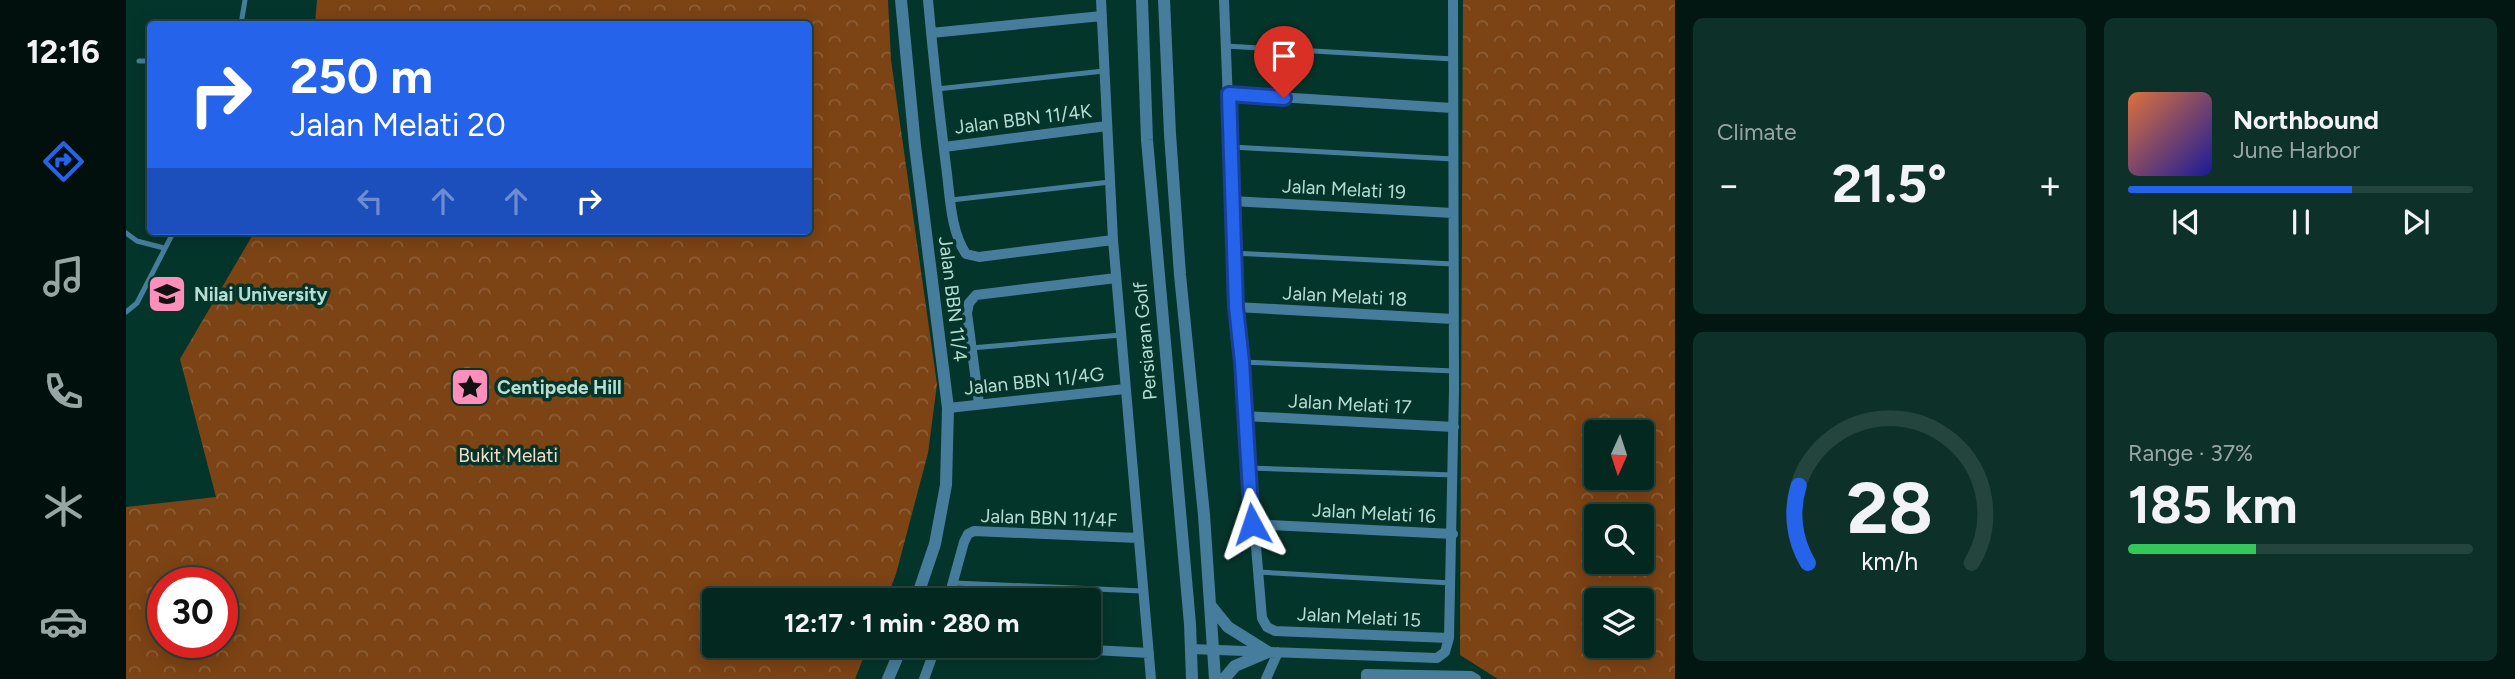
<!DOCTYPE html>
<html lang="en">
<head>
<meta charset="utf-8">
<style>
  body { margin:0; font-family:Figtree,sans-serif; background:#0d3029; color:#f1f3f6; height:100vh; display:flex; flex-direction:column; font-size:26px; white-space:nowrap }
  * { box-sizing:border-box; margin:0 }
  p { font-size:23px; color:#97a6a5 }
  .icon { flex:none; width:38px; height:38px; fill:none; stroke:currentColor; stroke-width:2; stroke-linecap:round; stroke-linejoin:round }
  .map { position:relative; flex:1; overflow:hidden }
  .side { display:flex; flex-direction:column; gap:18px; padding:18px; background:#021612; width:840px }
  .side>* { flex:none }
  .guide { position:absolute; left:21px; top:21px; width:665px; height:214px; border-radius:7px; box-shadow:0 4px 18px #0003,0 0 0 2px #24443e; background:#2563eb; color:#fff; overflow:hidden }
  .needle { width:46px; rotate:183deg }
  .fabs { position:absolute; left:1458px; top:420px; display:grid; gap:14px }
  .fabs a { display:grid; place-items:center; width:70px; height:70px; border-radius:7px; background:#032820; box-shadow:0 4px 18px #0003,0 0 0 2px #24443e; font-size:35px }
  .speed { position:absolute; left:21px; top:567px; display:flex; gap:14px; font-size:35px; font-weight:700; text-align:center }
  .speed>* { display:grid; place-content:center; width:91px; height:91px; border-radius:50%; background:#032820; box-shadow:0 4px 18px #0003,0 0 0 2px #24443e; line-height:1 }
  .speed .limit { border:10px solid #d22; background:#fff; color:#111 }
  .pin { position:absolute; display:grid; place-items:center; width:60px; height:60px; color:#fff; margin:-72px -30px; border-radius:50% 50% 50% 0; rotate:-45deg; box-shadow:0 0 7px #0007 }
  .pin .icon { rotate:45deg }
  .me { position:absolute; width:77px; margin:-38px; rotate:355deg; stroke-linejoin:round; filter:drop-shadow(0 0 5px #0008) }
  .turn { display:flex; align-items:center; gap:24px; height:147px; padding:0 28px; font-size:32px }
  .turn .icon { width:91px; height:91px; stroke-width:2.5 }
  .turn b { display:block; font-size:49px; line-height:60px }
  .lanes { display:flex; align-items:center; height:66px; padding:0 28px; background:#0003; justify-content:center; gap:35px; direction:ltr }
  .lanes .off { opacity:.35 }
  .big { font-size:52px; font-weight:700; line-height:1.1 }
  .side .tile { flex:1; display:flex; flex-direction:column; justify-content:center; gap:10px; min-width:0; padding:0 24px; border-radius:10px; background:#0d3029 }
  .side .dial { align-items:center; gap:0 }
  .dial svg { height:182px; overflow:visible; fill:none; stroke:#24443e; stroke-width:7; stroke-linecap:round; text-anchor:middle }
  .dial text { fill:#f1f3f6; stroke:none }
  .song { display:flex; align-items:center; gap:21px }
  .cover { width:84px; height:84px; border-radius:10px; background:linear-gradient(135deg,hsl(20 70% 55%),hsl(240 70% 35%)) }
  .played { height:7px; border-radius:4px; background:linear-gradient(90deg,#2563eb 65%,#24443e 65%) }
  .keys { display:flex; justify-content:space-around; direction:ltr }
  .heat { display:flex; justify-content:space-between; align-items:center; font-size:38px; direction:ltr }
  .charge { height:10px; border-radius:5px; background:linear-gradient(90deg,#34c759 37%,#24443e 0) }
  .side .tiles { flex:1; display:grid; gap:18px; grid-template-columns:repeat(2,1fr) }
  .trip { position:absolute; left:576px; top:588px; width:399px; height:70px; border-radius:7px; background:#032820; box-shadow:0 4px 18px #0003,0 0 0 2px #24443e; font-weight:700; line-height:70px; text-align:center }
  main { display:flex; flex:1; min-height:0 }
  .tab-bar { display:flex; flex-direction:column; width:126px; justify-content:space-around; align-items:center; background:#01100d; color:#97a6a5 }
  .tab-bar .icon { width:49px; height:49px }
  .tab-bar .active { color:#2563eb }
  .tab-bar b { font-size:32px; color:#f1f3f6 }
  .map>svg:first-child { display:block }
</style>
</head>
<body>
<main>
<nav class="tab-bar">
<b>12:16</b>
<svg class="icon active" aria-label="directions" viewBox="0 0 24 24"><path d="M12 3l9 9-9 9-9-9zM9 14v-3h6M13 9l2 2-2 2"/></svg>
<svg class="icon" aria-label="music" viewBox="0 0 24 24"><path d="M9 18V5l10-2v13"/><circle cx="6" cy="18" r="3"/><circle cx="16" cy="16" r="3"/></svg>
<svg class="icon" aria-label="phone" viewBox="0 0 24 24"><path d="M5 4h4l2 5-3 2q2 4 5 5l2-3 5 2v4C11 20 4 13 5 4z"/></svg>
<svg class="icon" aria-label="climate" viewBox="0 0 24 24"><path d="M12 3v18M4 7l16 10M4 17L20 7"/></svg>
<svg class="icon" aria-label="car" viewBox="0 0 24 24"><path d="M5 17H2v-5l4-1 3-4h7l3 4 3 1v5h-3M9 17h6M6 11h13"/><circle cx="7" cy="17" r="2"/><circle cx="17" cy="17" r="2"/></svg>
</nav>
<div class="map">
<svg width="1549" height="679" viewBox="0 0 1549 679">
  <defs>
    <pattern id="forest-crowns" width="20" height="18" patternUnits="userSpaceOnUse" patternTransform="scale(1.75)"><rect width="20" height="18" fill="#7c4315"/><path d="M2 6a3 3 0 1 1 6 0M12 15a3 3 0 1 1 6 0" fill="none" stroke="#8c5e36"/></pattern>
  </defs>
  <rect width="100%" height="100%" fill="#04352b"/>
  <path fill="url(#forest-crowns)" fill-rule="evenodd" d="M191 0H762L765 60 811 384 802 453 770 574 760 600H588V646H742L729 679H0V507L90 497 54 359 129 231H682V24H189ZM37 583H96V642H37Z
    M1337 0H1549V679H1372L1334 655ZM1470 432H1516V478H1470ZM1470 516H1516V562H1470ZM1470 600H1516V646H1470Z"/>
  <g fill="none" stroke-linecap="round" stroke-linejoin="round">
    <path stroke="#477d9c" stroke-width="5" d="M115 24 119 0
      M1100 46 1327 59
      M13 61H24
      M811 89 978 71
      M1105 147 1327 159
      M825 200 984 182
      M0 233 11 241 38 248
      M1107 253 1327 264
      M0 312 11 303 48 231
      M845 348 995 335
      M1116 362 1328 371
      M1124 468 1327 475
      M1132 572 1325 583
      M828 583 1017 591"/>
    <path stroke="#477d9c" stroke-width="10" d="M802 0C807 55 813 110 820 166 824 194 824 230 840 254L853 257 987 240
      M975 0 987 240 1025 679
      M1098 0 1110 307 1136 618 1141 627 1149 631 1323 638
      M805 33 976 16
      M1103 94 1326 108
      M818 147 981 126
      M1106 201 1327 213
      M1110 307 1327 319
      M853 404 841 313 843 303 850 295 990 278
      M822 408 999 389
      M1118 416 1328 427
      M1126 524 1327 534
      M822 600 838 542 842 534 848 531 1012 538
      M894 646 1023 653
      M1065 649 1311 658 1319 652 1323 638 1328 389 1327 0
      M798 679 810 646
      M1140 679 1152 652
      M1240 679V674L1345 676 1350 679"/>
    <path stroke="#477d9c" stroke-width="12" d="M775 0 789 146 822 408 820 485 809 544 790 600
      M1016 0 1021 140 1064 624 1066 679
      M1038 0 1044 134 1054 275 1078 515 1089 679
      M1084 605 1102 627 1142 652
      M762 679 776 646
      M1098 679 1109 666 1142 652"/>
  </g>
  <g fill="none" stroke-linecap="round" stroke-linejoin="round">
    <g stroke="#184099" stroke-width="18">
      <path id="route" d="M1126 524 1116 362 1110 307 1103 94 1158 98"/>
    </g>
    <use href="#route" stroke="#2563eb" stroke-width="12"/>
  </g>
  <defs>
    <g id="university-square" transform="scale(2.0125)"><rect x="-9" y="-9" width="18" height="18" rx="4" fill="#fe8ebc" stroke="#04352b"/><path d="M0-5L7-2L0 1L-7-2ZM-4 1L0 2.5L4 1V4Q0 6-4 4Z" fill="#111"/></g>
    <g id="sight-square" transform="scale(2.0125)"><rect x="-9" y="-9" width="18" height="18" rx="4" fill="#fe8ebc" stroke="#04352b"/><path d="M0-6L1.8-2.2L6-1.7L2.9 1.2L3.7 5.4L0 3.3L-3.7 5.4L-2.9 1.2L-6-1.7L-1.8-2.2Z" fill="#111"/></g>
  </defs>
  <g fill-rule="evenodd">
    <use href="#university-square" x="41" y="294"/>
    <use href="#sight-square" x="344" y="387"/>
  </g>
  <g text-anchor="middle" dominant-baseline="central" stroke-width="7" stroke-linejoin="round" paint-order="stroke">
    <g font-size="19" fill="#b6ddd2" stroke="#04352b">
      <text transform="translate(897 119) rotate(-7)">Jalan BBN 11/4K</text>
      <text transform="translate(1218 189) rotate(3)">Jalan Melati 19</text>
      <text transform="translate(1219 296) rotate(3)">Jalan Melati 18</text>
      <text transform="translate(827 299) rotate(83)">Jalan BBN 11/4</text>
      <text transform="translate(1019 341) rotate(-95)">Persiaran Golf</text>
      <text transform="translate(908 381) rotate(-6)">Jalan BBN 11/4G</text>
      <text transform="translate(1224 404) rotate(3)">Jalan Melati 17</text>
      <text transform="translate(1248 513) rotate(3)">Jalan Melati 16</text>
      <text transform="translate(923 518) rotate(2)">Jalan BBN 11/4F</text>
      <text transform="translate(1233 617) rotate(3)">Jalan Melati 15</text>
    </g>
    <g font-size="19" font-weight="bold" fill="#b6ddd2" stroke="#04352b" text-anchor="start">
      <text x="68" y="294">Nilai University</text>
      <text x="371" y="387">Centipede Hill</text>
    </g>
    <g font-size="19" fill="#f8dcca" stroke="#04352b">
      <text x="382" y="455">Bukit Melati</text>
    </g>
  </g>
</svg>
<div class="fabs">
<a><svg class="needle" viewBox="-14 -14 28 28"><path d="M0-13l5 13h-10z" fill="#e53935"/><path d="M0 13l5-13h-10z" fill="#97a6a5"/></svg></a>
<a><svg class="icon" aria-label="search" viewBox="0 0 24 24"><circle cx="10" cy="10" r="6"/><path d="M15 15l6 6"/></svg></a>
<a><svg class="icon" aria-label="layers" viewBox="0 0 24 24"><path d="M12 4l9 5-9 5-9-5zM3 14l9 5 9-5"/></svg></a>
</div>
<div class="speed"><div class="limit">30</div></div>
<div class="pin" style="left:1158px;top:98px;background:#d93025"><svg class="icon" aria-label="arrive" viewBox="0 0 24 24"><path d="M6 21V4h12l-3 4 3 4H6"/></svg></div>
<svg class="me" style="left:1126px;top:524px" viewBox="-20 -20 40 40"><path d="M0-17L14 15 0 8-14 15z" fill="#2563eb" stroke="#fff" stroke-width="4"/></svg>
<div class="trip">12:17 · 1 min · 280 m</div>
<div class="guide">
<div class="turn"><svg class="icon" aria-label="right" viewBox="0 0 24 24"><path d="M7 20v-9h11M14 6l5 5-5 5"/></svg><div><b>250 m</b>Jalan Melati 20</div></div>
<div class="lanes"><svg class="icon off" aria-label="left" viewBox="0 0 24 24"><path d="M17 20v-9H6M10 6l-5 5 5 5"/></svg><svg class="icon off" aria-label="ahead" viewBox="0 0 24 24"><path d="M12 20V5M6 11l6-6 6 6"/></svg><svg class="icon off" aria-label="ahead" viewBox="0 0 24 24"><path d="M12 20V5M6 11l6-6 6 6"/></svg><svg class="icon" aria-label="right" viewBox="0 0 24 24"><path d="M7 20v-9h11M14 6l5 5-5 5"/></svg></div>
</div>
</div>
<section class="side">
<div class="tiles">
<div class="tile"><p>Climate</p>
<div class="heat"><a>−</a><b class="big">21.5°</b><a>+</a></div>
</div>
<div class="tile">
<div class="song"><i class="cover"></i><div><b>Northbound</b><p>June Harbor</p></div></div>
<div class="played"></div>
<div class="keys"><svg class="icon" aria-label="previous" viewBox="0 0 24 24"><path d="M18 5L8 12l10 7zM5 5v14"/></svg><svg class="icon" aria-label="pause" viewBox="0 0 24 24"><path d="M8 5v14M16 5v14"/></svg><svg class="icon" aria-label="next" viewBox="0 0 24 24"><path d="M6 5l10 7-10 7zM19 5v14"/></svg></div>
</div>
<div class="tile dial"><svg viewBox="0 0 100 80">
<path d="M14 69A42 42 0 1 1 86 69"/>
<path d="M14 69A42 42 0 0 1 10 35" stroke="#2563eb"/>
<text x="50" y="56" font-size="32" font-weight="700">28</text>
<text x="50" y="72" font-size="11">km/h</text>
</svg></div>
<div class="tile"><p>Range · 37%</p><b class="big">185 km</b><div class="charge"></div></div>
</div>
</section>
</main>
</body>
</html>
